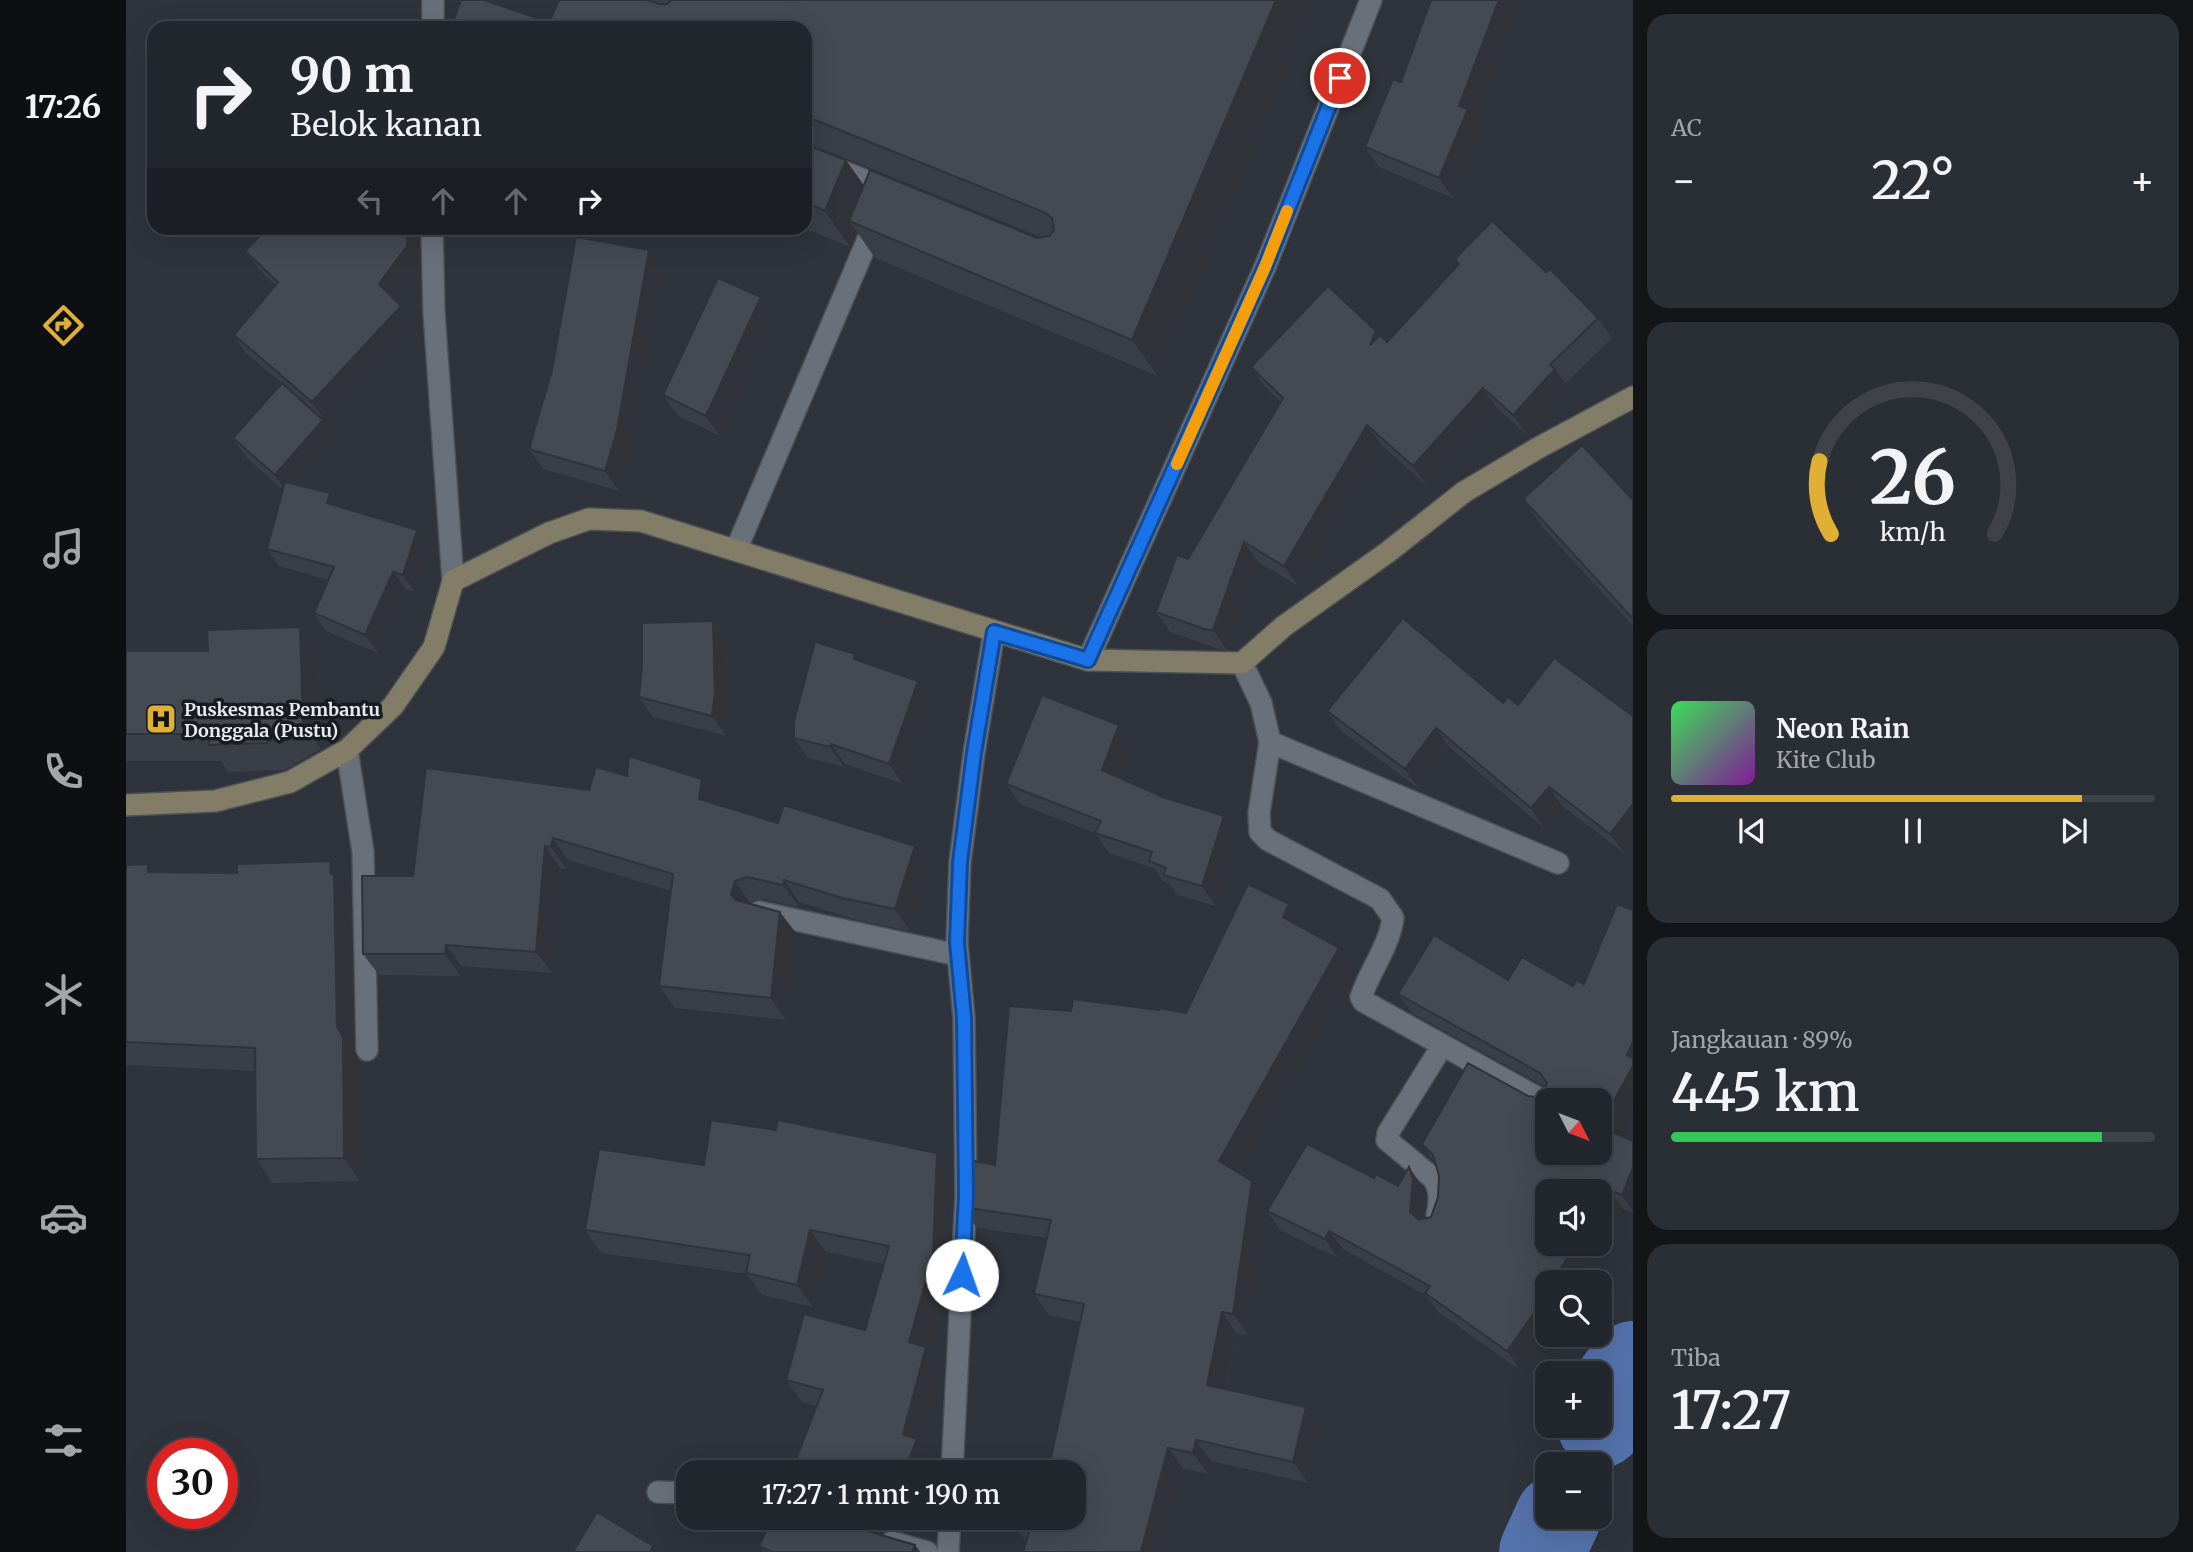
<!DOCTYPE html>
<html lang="id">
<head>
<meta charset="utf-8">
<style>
  body { margin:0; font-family:Merriweather,serif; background:#2a2e35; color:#f1f3f6; height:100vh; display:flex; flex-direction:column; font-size:26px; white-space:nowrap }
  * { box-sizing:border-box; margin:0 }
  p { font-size:23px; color:#a2a5aa }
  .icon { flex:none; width:38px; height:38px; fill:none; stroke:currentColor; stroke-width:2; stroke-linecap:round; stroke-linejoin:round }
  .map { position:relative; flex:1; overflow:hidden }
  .drawer { display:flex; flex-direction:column; gap:14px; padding:14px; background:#131519; width:560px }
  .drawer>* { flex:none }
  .hud { position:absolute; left:21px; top:21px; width:665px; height:214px; border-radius:21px; box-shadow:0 7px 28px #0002,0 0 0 2px #3f4349; background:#22262d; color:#f1f3f6; overflow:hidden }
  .needle { width:46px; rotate:132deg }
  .fabs { position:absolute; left:1409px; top:1088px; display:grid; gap:14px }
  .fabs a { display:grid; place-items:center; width:77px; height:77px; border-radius:14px; background:#22262d; box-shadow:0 7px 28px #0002,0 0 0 2px #3f4349; font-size:35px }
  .speed { position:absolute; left:21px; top:1438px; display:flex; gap:14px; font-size:35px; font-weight:700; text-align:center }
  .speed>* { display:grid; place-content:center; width:91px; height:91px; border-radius:50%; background:#22262d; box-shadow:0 7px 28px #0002,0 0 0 2px #3f4349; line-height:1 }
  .speed .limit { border:10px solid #d22; background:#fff; color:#111 }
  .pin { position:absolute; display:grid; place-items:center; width:60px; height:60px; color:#fff; margin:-30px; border:4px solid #fff; border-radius:50%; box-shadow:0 2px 7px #0007 }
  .me { position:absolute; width:77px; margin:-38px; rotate:3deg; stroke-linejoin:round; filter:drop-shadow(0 0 5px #0008) }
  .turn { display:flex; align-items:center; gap:24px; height:147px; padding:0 28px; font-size:32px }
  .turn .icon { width:91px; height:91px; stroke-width:2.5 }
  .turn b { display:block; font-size:49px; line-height:60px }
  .lanes { display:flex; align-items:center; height:66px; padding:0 28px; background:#0003; justify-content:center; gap:35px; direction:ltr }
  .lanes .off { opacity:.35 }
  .big { font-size:52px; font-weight:600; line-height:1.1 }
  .drawer .widget { flex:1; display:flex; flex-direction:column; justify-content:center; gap:10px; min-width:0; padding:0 24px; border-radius:21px; background:#2a2e35 }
  .drawer .dial { align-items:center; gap:0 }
  .dial svg { height:182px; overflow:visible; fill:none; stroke:#3f4349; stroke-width:7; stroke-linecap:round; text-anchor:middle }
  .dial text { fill:#f1f3f6; stroke:none }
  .song { display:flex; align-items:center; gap:21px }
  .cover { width:84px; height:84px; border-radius:10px; background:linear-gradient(135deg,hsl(130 70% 55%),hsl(290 70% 35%)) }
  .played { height:7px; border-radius:4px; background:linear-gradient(90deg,#dfb034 85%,#3f4349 85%) }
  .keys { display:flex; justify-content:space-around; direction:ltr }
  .heat { display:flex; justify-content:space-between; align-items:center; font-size:38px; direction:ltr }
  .charge { height:10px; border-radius:5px; background:linear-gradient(90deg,#34c759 89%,#3f4349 0) }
  .trip { position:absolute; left:550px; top:1460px; width:410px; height:70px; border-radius:21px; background:#22262d; box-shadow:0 7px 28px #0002,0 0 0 2px #3f4349; font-weight:600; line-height:70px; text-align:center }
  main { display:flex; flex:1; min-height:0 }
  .dock { display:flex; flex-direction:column; width:126px; justify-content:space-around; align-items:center; background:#0e0f12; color:#a2a5aa }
  .dock .icon { width:49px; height:49px }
  .dock .active { color:#dfb034 }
  .dock b { font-size:32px; color:#f1f3f6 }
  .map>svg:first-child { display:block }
</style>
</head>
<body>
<main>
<nav class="dock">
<b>17:26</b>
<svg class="icon active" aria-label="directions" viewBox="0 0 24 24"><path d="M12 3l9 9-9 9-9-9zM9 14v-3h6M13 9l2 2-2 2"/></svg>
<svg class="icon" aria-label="music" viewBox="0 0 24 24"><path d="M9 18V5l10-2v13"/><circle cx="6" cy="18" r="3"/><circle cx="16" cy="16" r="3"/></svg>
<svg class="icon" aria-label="phone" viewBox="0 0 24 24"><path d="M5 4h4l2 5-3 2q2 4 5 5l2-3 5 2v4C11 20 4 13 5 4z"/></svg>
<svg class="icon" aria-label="climate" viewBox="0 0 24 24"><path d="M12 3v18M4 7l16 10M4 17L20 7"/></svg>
<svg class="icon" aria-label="car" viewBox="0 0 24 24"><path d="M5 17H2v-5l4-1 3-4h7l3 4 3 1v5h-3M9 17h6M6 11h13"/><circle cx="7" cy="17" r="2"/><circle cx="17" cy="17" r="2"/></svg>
<svg class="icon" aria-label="filters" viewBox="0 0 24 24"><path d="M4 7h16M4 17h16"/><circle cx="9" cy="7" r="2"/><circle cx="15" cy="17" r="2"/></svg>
</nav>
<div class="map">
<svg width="1507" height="1552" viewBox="0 0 1507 1552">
  <rect width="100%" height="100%" fill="#2e333c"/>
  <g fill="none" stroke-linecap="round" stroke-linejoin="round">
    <path stroke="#5472ab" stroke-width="86" d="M1474 1425 1494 1379 1507 1364
      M1416 1552 1432 1517"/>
    <g stroke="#4c5158" stroke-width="24">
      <path id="lane" d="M679 156 765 191
        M610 550 751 218
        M1144 742 1432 863
        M532 1492 562 1493
        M766 1542 801 1552"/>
    </g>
    <g stroke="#4c5158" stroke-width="24">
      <path id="street" d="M307 28V0
        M306 228 308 313 327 581
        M962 660 1139 267 1245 0
        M1116 663 1135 703 1144 742 1133 813 1134 832 1142 840 1254 899 1267 918C1263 947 1244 970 1235 997L1237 1001 1421 1103
        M221 750 237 852 241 1050
        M633 912 832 955
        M1311 1215C1314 1202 1315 1191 1308 1179L1261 1140 1262 1133 1316 1046
        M826 1472 840 1195 838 1018 831 942 834 862 848 753 868 632
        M822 1552 824 1517"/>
    </g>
    <g stroke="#4c5158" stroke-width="24">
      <path id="secondary" d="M0 805 89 801 164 782 221 750 267 706 308 647 327 581 423 533 463 519 515 521 962 660 1116 663 1158 626 1262 552 1338 492 1412 448 1507 397"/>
    </g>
    <use href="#lane" stroke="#6a707a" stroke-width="21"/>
    <use href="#street" stroke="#6a707a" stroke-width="21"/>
    <use href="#secondary" stroke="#837c66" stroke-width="21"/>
  </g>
  <path fill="#3a3f47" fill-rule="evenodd" d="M433 0H1191L1032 376 749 258 731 232 724 247 677 228H679V28L423 22ZM680 144H684L915 237 911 238 738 186Z
    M1305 0H1395L1349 120 1356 129 1327 198 1253 167 1239 147 1275 82Z
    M201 228H293L294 264 267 298 287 323 198 419 164 390 197 420 211 440 172 485 213 506 291 530 303 547 289 592 280 589 252 653 200 631 188 613 203 580 153 566 141 549 157 490 121 458 107 438 156 383 120 353 108 335 149 285 132 268 119 251 199 233Z
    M523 250 537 270 505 450 493 491 417 469 403 449Z
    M1329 259 1420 272 1472 318 1486 338 1439 384 1443 389 1401 435 1371 408 1301 486 1256 445 1172 586 1132 562 1101 650 1093 649 1044 632 1030 612 1062 559 1155 402 1139 387 1125 367 1253 336 1261 342 1332 265Z
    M635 297 649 317 594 436 551 415 537 395Z
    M1397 499 1507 500V626L1417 528Z
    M587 621 601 642 603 714 600 736 527 717 513 697Z
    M0 651 193 654 195 749 159 770 102 772 95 761H0Z
    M1428 658 1498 853 1436 806 1418 828 1323 747 1292 788 1214 730 1201 711 1377 703 1392 705Z
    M735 662 792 681 806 701 777 784 719 764 718 767 682 758 668 738Z
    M1007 745 994 778 1112 836 1090 906 1051 895 1044 884 1037 881 1029 869 983 853 969 833 894 804 880 784Z
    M501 776 576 779 591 801V804L652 823 789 846 804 868 784 931 731 920 673 902V907L636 899 624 903V904L670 933 660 1020 549 1008 533 986 545 891 442 860 441 869 434 868 426 973 335 966V976L253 975 237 954 287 876 463 790Z
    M0 865 28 872 221 885V891L225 897 228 1050 234 1061V1181L146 1183 130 1159 129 1071 0 1065Z
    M1163 904 1178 925 1177 928 1228 970 1113 1173 1126 1181 1141 1202 1122 1335 1111 1334 1100 1389 1195 1428 1182 1483 1085 1461 1082 1474 1057 1469 900 1542 891 1529 947 1517 954 1322 923 1315 908 1294 921 1238 851 1228 836 1207 869 1165 945 1011 1060 1013Z
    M1308 935 1492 1135 1507 1141V1213L1497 1209 1421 1283V1333L1394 1370 1312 1312 1301 1296 1217 1249 1212 1258 1154 1230 1141 1211 1248 1178 1272 1186H1296L1300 1197 1298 1219 1305 1217 1312 1197 1313 1176 1309 1163 1296 1144 1402 1096 1409 1097 1415 1095 1419 1087 1286 1013 1272 994Z
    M811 1153 827 1175 823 1278 803 1350 816 1369 796 1446 806 1462 802 1472H665L690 1406 676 1402 660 1380 739 1330 758 1264 700 1252 687 1307 636 1295 621 1274 475 1253 459 1230 578 1165Z
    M731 1517H784L778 1532Z
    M789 1545 794 1552H637L633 1546Z"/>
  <path fill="#303339" d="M1150 0H1191L1032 376 1006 340Z
    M1373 0H1395L1349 120 1356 129 1327 198 1313 178 1333 106Z
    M720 160 746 197 723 221 731 232 724 247 699 211Z
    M281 228H293L294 264 265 302 253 284Z
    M523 250 537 270 505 450 493 491 479 471Z
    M635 297 649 317 594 436 580 416Z
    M275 306 287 323 198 419 186 402Z
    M1250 331 1264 351 1244 345Z
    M1429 369 1443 389 1401 435 1387 415Z
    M1357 388 1371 408 1301 486 1287 466Z
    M197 420 211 440 163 495 149 475Z
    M1241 425 1256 445 1172 586 1158 566Z
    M204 493 216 511 201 503Z
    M291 530 303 547 289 592 277 575Z
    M1118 542 1132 562 1101 650 1087 630Z
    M267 572 280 589 252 653 239 635Z
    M587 621 601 642 603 714 600 736 586 716Z
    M174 627 193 654 195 749 177 723Z
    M792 681 806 701 777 784 763 764Z
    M993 725 1007 745 990 790 976 770Z
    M1310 728 1323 747 1292 788 1279 769Z
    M705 744 719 764 718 767 704 747Z
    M576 779 591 801 588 820 573 799Z
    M1423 787 1436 806 1418 828 1405 808Z
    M1507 804V841L1498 853 1484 834Z
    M1098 816 1112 836 1090 906 1076 886Z
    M427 838 442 860 441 869 425 847Z
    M419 846 434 868 426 973 410 952Z
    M789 846 804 868 784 931 769 909Z
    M204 861 221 885V891L225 897 228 1050 234 1061V1181L218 1158Z
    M22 864 38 888 22 872Z
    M658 880 673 902V907L657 885Z
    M609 881 624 903 620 915 605 894Z
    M1163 904 1178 925 1172 938 1157 917Z
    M654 912 670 933 660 1020 645 998Z
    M320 945 335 966V976L319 954Z
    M1213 948 1228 970 1108 1183 1093 1161Z
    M1507 1042V1063L1501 1055Z
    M1507 1066V1108L1486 1146 1474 1128V1126Z
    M811 1153 827 1175 823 1278 803 1350 816 1369 796 1446 806 1462 802 1472H778L777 1434 783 1342Z
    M1283 1167 1296 1186 1300 1197 1297 1230 1284 1212Z
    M1507 1167V1212L1496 1195Z
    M1126 1181 1141 1202 1122 1335 1107 1314Z
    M1484 1190 1497 1209 1451 1283H1426L1450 1244H1474V1207Z
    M684 1230 700 1252 687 1307 671 1285Z
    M1203 1231 1217 1249 1212 1258 1199 1239Z
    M1421 1290V1333L1394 1370 1381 1351Z
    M1096 1312 1111 1334 1096 1406 1081 1385Z
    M1180 1407 1195 1428 1182 1483 1167 1462Z
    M1070 1440 1085 1461 1082 1474 1067 1453Z
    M1042 1448 1057 1469 1036 1552H1015Z
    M768 1517H784L778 1532Z
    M789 1545 794 1552H786Z
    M527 1546 531 1552H524Z"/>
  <path fill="#444952" stroke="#303339" stroke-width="2" d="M335 0H358L423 22 433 0H522L533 4H541L545 0H1150L1006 340 723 221 744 170 911 238 923 236 928 230 926 218 920 213 679 116V28H325Z
    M1305 0H1373L1333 106 1342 109 1313 178 1239 147 1267 79 1275 82Z
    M679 144 720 160 699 211 679 202Z
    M1366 221 1420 272 1424 269 1472 318 1424 365 1429 369 1387 415 1357 388 1287 466 1241 425 1158 566 1118 542 1087 630 1078 629 1030 612 1051 555 1062 559 1157 398 1125 367 1202 286 1250 331 1244 345 1254 335 1261 342 1333 264 1329 259Z
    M142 228H194L199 233 201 228H281V246L253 284 275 306 186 402 108 335 152 282 119 251Z
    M450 237 523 250 491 430 479 471 403 449 426 370Z
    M592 278 635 297 580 416 537 395Z
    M156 383 197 420 149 475 107 438Z
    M1456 445 1507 500V619L1397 499Z
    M159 482 204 493 201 503 291 530 277 575 267 572 239 635 188 613 208 567 141 549Z
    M1277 618 1377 703 1382 697 1392 705 1428 658 1507 716V804L1484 834 1423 787 1405 808 1310 728 1279 769 1201 711Z
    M587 621 589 694 586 716 513 697 516 667V623Z
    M174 627 177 723 140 743 83 745V734H0V651H82L81 630Z
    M689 642 729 654 728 659 792 681 763 764 705 744 704 747 668 738V721Z
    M916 695 993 725 976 770 1037 797 1098 816 1076 886 1037 875 1040 868 1023 861 1026 852 969 833 975 821 880 784Z
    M503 756 576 779 573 799 652 823 658 805 789 846 769 909 716 898 658 880 657 885 621 877 609 881 605 894 610 900 654 912 645 998 533 986 547 874 427 838 425 847 419 846 410 952 320 945 319 954H237L236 876H287L300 768 463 790 470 767 501 776Z
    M204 861 205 874H208L211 1027 217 1037 218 1158 130 1159 129 1048 0 1042V865L22 864V872L111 873V864Z
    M1122 884 1163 904 1157 917 1213 948 1093 1161 1126 1181 1107 1314 1096 1312 1081 1385 1180 1407 1167 1462 1070 1440 1067 1453 1042 1448 1015 1552H897L903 1532 891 1529 894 1517H947V1472H922L958 1304 908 1294 925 1220 836 1207 838 1159 869 1165 883 1006 945 1011 947 999 1033 1010V1008L1060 1013Z
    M1491 904 1507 910V1042L1501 1055 1507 1058V1066L1474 1126V1101H1421V1153H1474V1127L1507 1141V1167L1496 1195 1484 1190 1474 1207V1192H1421V1244H1450L1426 1283H1421V1290L1414 1301 1416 1302 1381 1351 1299 1293 1304 1286 1203 1231 1199 1239 1141 1211 1181 1144 1248 1178 1250 1174 1272 1186 1283 1167 1287 1179 1284 1212 1293 1220 1305 1217 1312 1197 1313 1176 1307 1155 1296 1144 1342 1063 1402 1096 1409 1097 1415 1095 1421 1083 1414 1073 1272 994 1308 935 1382 980 1396 957 1447 986 1450 980 1458 984Z
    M585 1120 650 1130 652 1120 811 1153 807 1255 783 1342 800 1347 777 1434 791 1439 778 1472H665L697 1390 660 1380 678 1314 739 1330 763 1246 684 1230 671 1285 620 1273 624 1255 459 1230 473 1149 578 1165Z
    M471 1512 527 1546 524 1552H447Z
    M647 1517H693L789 1545 786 1552H646L633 1546Z"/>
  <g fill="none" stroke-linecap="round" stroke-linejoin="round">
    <g stroke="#114b97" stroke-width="18">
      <path id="route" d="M836 1275 840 1195 838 1018 831 942 834 862 848 753 868 632 962 660 1139 267 1214 78"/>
    </g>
    <use href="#route" stroke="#1a73e8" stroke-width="12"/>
    <path stroke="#f59e0b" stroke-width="12" d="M1051 464 1139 267 1161 211"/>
  </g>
  <defs>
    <g id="hospital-square" transform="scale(1.575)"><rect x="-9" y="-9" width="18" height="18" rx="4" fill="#dfb034" stroke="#181b1f"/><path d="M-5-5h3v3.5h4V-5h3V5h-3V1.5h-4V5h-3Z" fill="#111"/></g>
  </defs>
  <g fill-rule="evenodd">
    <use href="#hospital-square" x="35" y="719"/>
  </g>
  <g text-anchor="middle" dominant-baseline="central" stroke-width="7" stroke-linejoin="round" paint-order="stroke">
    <g font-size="18" font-weight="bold" fill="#e7ebf0" stroke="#181b1f" text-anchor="start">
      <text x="58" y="709">Puskesmas Pembantu<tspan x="58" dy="21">Donggala (Pustu)</tspan></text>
    </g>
  </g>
</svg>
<div class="fabs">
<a><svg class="needle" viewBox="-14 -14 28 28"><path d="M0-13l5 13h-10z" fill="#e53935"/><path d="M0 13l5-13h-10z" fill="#a2a5aa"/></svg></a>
<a><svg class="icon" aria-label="sound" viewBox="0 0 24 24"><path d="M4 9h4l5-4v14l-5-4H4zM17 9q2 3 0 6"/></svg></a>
<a><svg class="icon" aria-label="search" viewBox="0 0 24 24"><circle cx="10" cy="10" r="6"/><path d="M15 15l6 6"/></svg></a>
<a>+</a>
<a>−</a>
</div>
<div class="speed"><div class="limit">30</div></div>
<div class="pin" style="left:1214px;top:78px;background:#d93025"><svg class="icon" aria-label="arrive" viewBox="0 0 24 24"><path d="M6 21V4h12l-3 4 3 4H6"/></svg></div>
<svg class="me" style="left:836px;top:1275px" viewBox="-20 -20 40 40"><circle r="19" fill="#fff"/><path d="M0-13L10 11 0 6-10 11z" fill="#1a73e8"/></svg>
<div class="trip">17:27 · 1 mnt · 190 m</div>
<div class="hud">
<div class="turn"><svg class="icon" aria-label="right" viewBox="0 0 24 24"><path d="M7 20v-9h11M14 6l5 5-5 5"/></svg><div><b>90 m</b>Belok kanan</div></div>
<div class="lanes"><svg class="icon off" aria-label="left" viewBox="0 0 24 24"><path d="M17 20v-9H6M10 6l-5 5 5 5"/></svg><svg class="icon off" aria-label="ahead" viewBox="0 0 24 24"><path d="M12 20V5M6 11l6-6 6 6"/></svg><svg class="icon off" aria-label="ahead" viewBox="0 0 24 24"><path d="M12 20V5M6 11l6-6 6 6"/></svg><svg class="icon" aria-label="right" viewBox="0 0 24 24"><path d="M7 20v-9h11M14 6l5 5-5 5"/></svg></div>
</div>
</div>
<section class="drawer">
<div class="widget"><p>AC</p>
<div class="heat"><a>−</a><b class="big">22°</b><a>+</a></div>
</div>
<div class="widget dial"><svg viewBox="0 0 100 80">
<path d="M14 69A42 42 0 1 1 86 69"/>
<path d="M14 69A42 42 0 0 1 9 37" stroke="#dfb034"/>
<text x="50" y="56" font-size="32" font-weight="700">26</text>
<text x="50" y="72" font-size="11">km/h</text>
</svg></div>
<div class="widget">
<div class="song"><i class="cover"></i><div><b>Neon Rain</b><p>Kite Club</p></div></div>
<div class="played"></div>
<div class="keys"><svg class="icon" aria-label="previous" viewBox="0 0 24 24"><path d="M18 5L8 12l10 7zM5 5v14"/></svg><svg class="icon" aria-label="pause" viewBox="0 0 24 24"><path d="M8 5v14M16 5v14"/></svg><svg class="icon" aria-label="next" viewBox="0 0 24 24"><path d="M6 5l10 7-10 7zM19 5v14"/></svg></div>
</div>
<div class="widget"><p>Jangkauan · 89%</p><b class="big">445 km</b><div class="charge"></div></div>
<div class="widget"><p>Tiba</p><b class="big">17:27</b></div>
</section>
</main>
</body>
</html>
